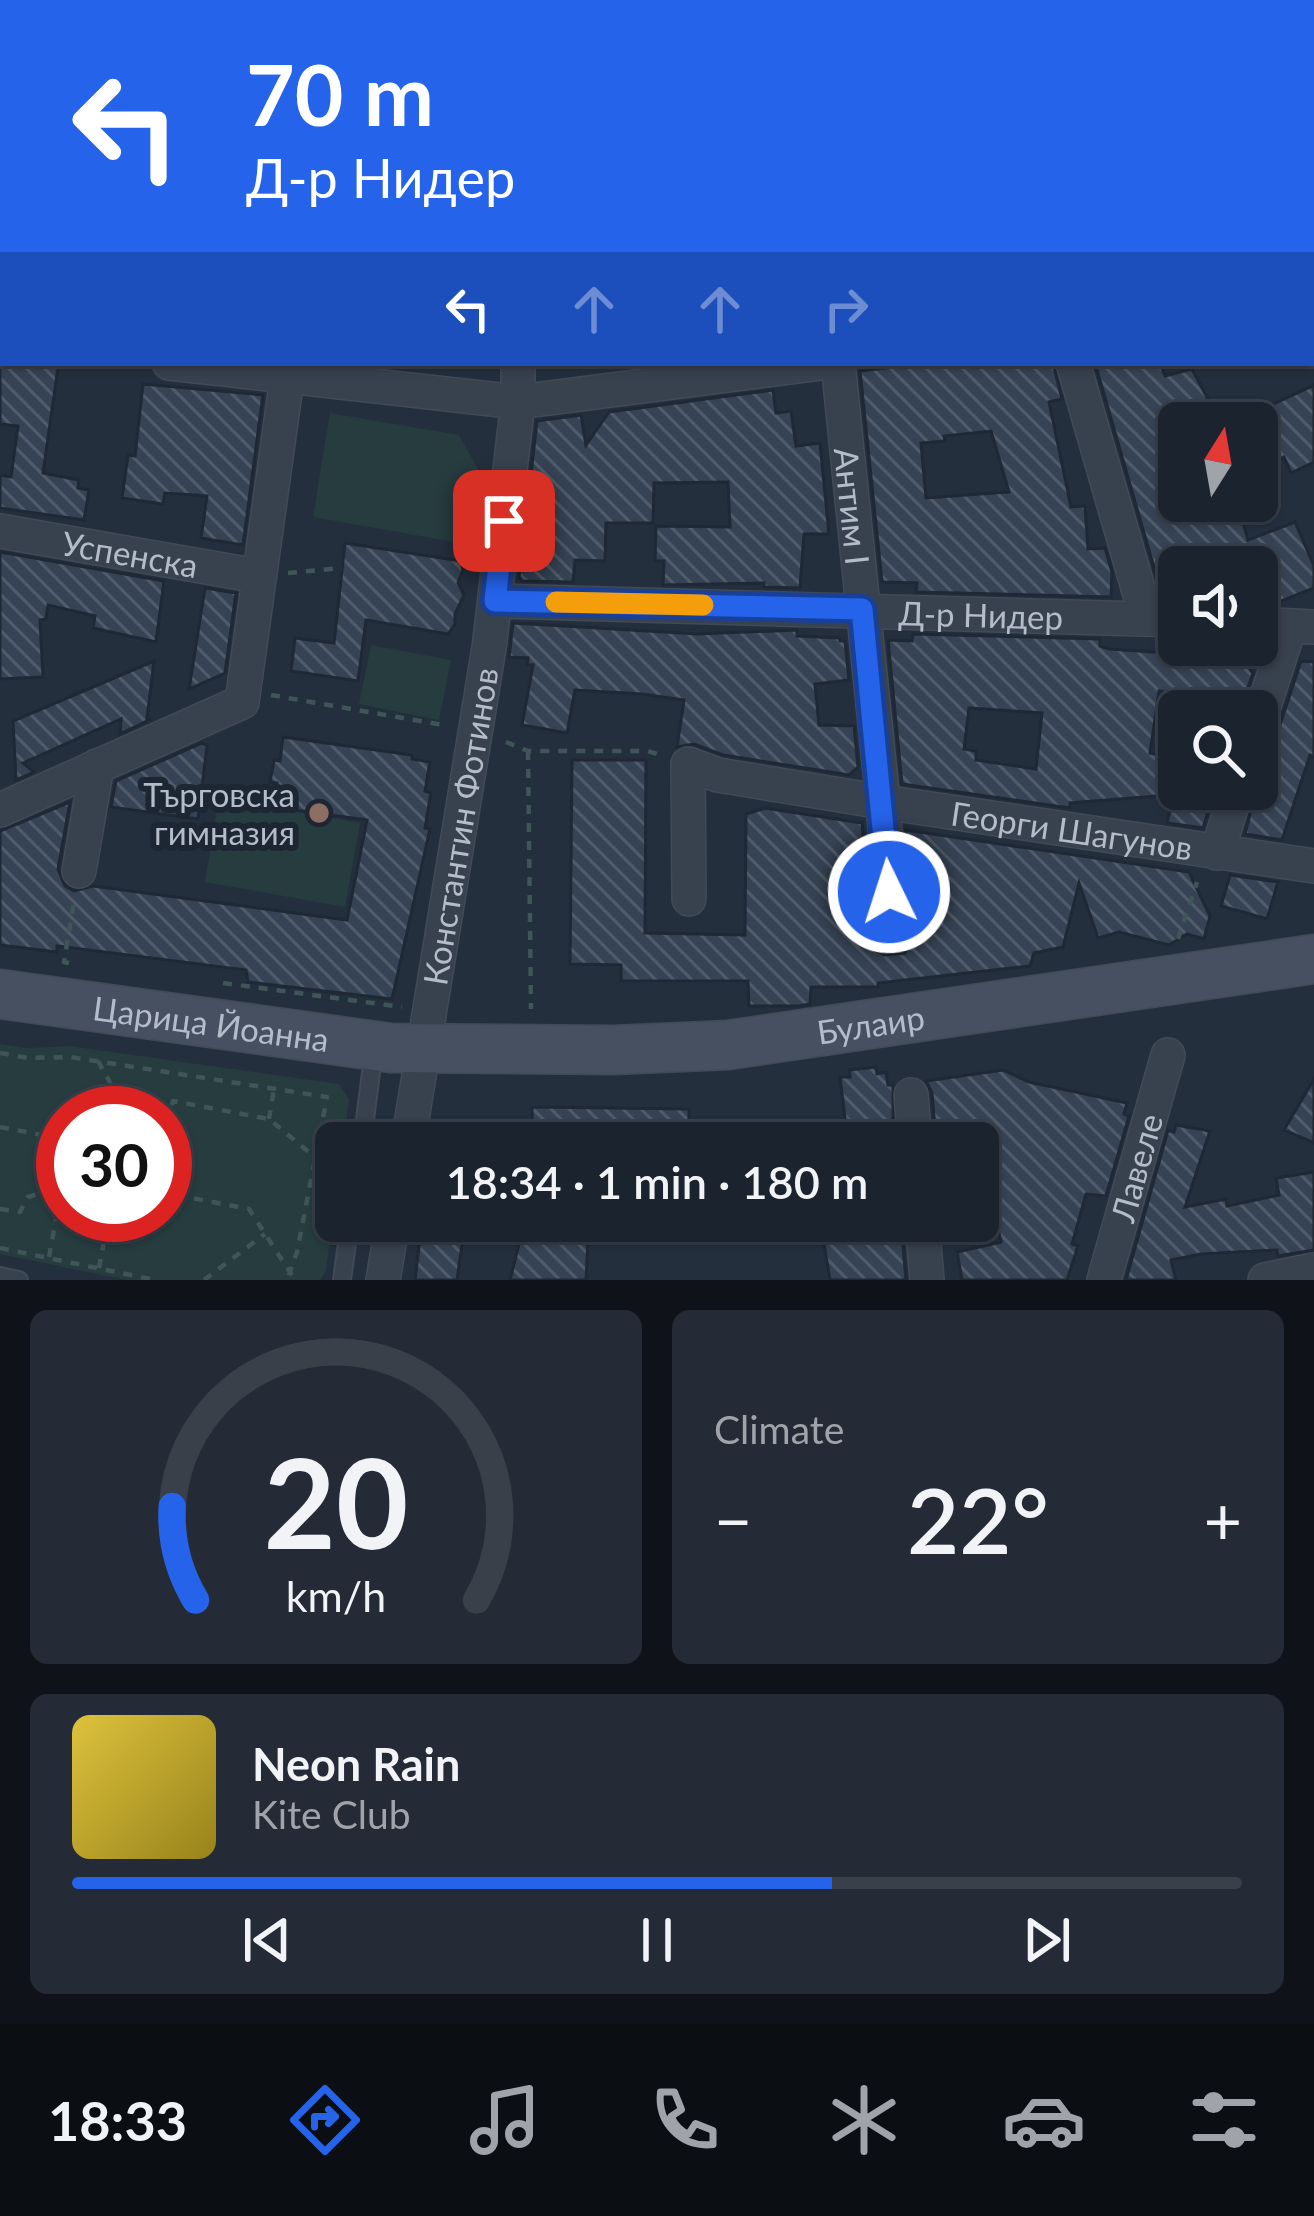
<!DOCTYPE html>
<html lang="en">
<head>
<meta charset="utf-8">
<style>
  body { margin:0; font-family:Lato,sans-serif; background:#242b36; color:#f1f3f6; height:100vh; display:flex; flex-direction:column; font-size:45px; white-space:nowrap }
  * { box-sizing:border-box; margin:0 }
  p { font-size:39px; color:#a0a4aa }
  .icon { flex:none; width:66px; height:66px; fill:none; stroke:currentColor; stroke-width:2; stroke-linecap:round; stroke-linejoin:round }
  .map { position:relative; height:1280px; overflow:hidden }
  .sheet { display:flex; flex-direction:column; gap:30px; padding:30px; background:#0f1319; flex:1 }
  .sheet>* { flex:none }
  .banner { position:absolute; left:0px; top:0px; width:1314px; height:366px; box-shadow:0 3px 9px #0004,0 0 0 3px #39404a; background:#2563eb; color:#fff; overflow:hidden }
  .needle { width:78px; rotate:11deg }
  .controls { position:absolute; left:1158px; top:402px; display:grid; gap:24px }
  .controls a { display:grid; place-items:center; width:120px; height:120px; border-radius:18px; background:#1b232e; box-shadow:0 3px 9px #0004,0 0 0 3px #39404a; font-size:60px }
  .speed { position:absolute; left:36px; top:1086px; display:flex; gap:24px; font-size:60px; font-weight:700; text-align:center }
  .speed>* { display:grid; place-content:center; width:156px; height:156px; border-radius:50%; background:#1b232e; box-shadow:0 3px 9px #0004,0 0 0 3px #39404a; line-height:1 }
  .speed .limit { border:18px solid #d22; background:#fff; color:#111 }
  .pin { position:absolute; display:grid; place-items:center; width:102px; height:102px; color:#fff; margin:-51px; border-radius:24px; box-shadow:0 6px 18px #0006 }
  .me { position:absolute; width:132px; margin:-66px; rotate:356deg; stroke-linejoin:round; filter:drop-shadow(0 0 9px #0008) }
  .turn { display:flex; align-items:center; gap:42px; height:252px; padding:0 48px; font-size:54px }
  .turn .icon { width:156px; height:156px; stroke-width:2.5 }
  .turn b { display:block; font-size:84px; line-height:102px }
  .lanes { display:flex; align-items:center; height:114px; padding:0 48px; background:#0003; justify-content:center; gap:60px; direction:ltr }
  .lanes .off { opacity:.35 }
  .big { font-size:90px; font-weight:600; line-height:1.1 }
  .sheet .card { flex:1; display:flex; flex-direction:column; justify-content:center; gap:18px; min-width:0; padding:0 42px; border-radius:18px; background:#242b36 }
  .sheet .dial { align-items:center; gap:0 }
  .dial svg { height:312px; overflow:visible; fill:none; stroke:#39404a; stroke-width:7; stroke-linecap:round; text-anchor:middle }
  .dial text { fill:#f1f3f6; stroke:none }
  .song { display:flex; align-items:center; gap:36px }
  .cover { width:144px; height:144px; border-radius:18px; background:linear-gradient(135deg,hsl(50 70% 55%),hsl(50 70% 35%)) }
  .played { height:12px; border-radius:6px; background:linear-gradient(90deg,#2563eb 65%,#39404a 65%) }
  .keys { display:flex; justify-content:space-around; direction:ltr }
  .heat { display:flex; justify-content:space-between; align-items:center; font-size:66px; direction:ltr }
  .sheet .tiles { flex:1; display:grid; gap:30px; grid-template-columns:1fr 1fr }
  .card:last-child { grid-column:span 2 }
  .trip { position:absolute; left:315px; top:1122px; width:684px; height:120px; border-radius:18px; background:#1b232e; box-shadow:0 3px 9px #0004,0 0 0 3px #39404a; font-weight:600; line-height:120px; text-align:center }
  .tabs { display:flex; height:192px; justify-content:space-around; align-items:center; background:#0b0e12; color:#a0a4aa }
  .tabs .icon { width:84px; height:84px }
  .tabs .selected { color:#2563eb }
  .tabs b { font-size:54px; color:#f1f3f6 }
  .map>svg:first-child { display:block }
</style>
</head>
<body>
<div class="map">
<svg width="1314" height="1280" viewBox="0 0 1314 1280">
  <defs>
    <pattern id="building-back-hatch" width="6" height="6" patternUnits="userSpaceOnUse" patternTransform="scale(3)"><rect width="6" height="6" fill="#364354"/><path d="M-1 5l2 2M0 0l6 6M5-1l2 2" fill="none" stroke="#515c6b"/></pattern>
  </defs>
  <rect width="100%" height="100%" fill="#242f3e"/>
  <path fill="#263c3f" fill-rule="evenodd" d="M330 413 459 435 483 478 471 545 313 517Z
    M371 645 451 660 439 720 359 704Z
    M219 798 360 823 345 907 205 882Z
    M0 1044 28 1048 69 1046 339 1084 349 1099 343 1143H336V1196L326 1271 320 1280H127L0 1254ZM165 1113V1215H63V1113Z"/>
  <path fill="url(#building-back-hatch)" stroke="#1f2835" stroke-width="3" fill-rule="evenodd" d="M0 362 58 368 43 473 79 480 78 488 89 490 84 520 0 508V475L11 477 18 426 0 424Z
    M926 363H1053L1062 399 1049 402 1071 507 1085 506 1088 549 1105 548 1112 572 1111 597 916 592 917 583 882 582 860 371ZM991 431 1009 492 926 498 921 443 945 441 944 436Z
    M1095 363H1160L1165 376 1192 369 1218 418 1179 423 1165 432 1179 481V501H1237L1248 540 1295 522 1314 566V588L1274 604 1257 603V567H1179V599H1163Z
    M143 384 263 395 243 545 201 538 207 496 165 493 163 504 122 498 128 455 135 456Z
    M1314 385V462L1291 473 1284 457 1257 472V447L1276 436 1263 409Z
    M773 390 776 413 791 411 796 446 820 443 829 534H804L800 588 764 587V583L663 585 664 561H655L656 526 730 527 728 482 654 483 653 523H606L605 561 575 560 573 582 522 581 519 577 537 421 581 415 586 445 609 412Z
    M345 543 461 561 463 570 458 583 464 595 455 614V624L448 634 366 620 358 681 291 671 295 638 334 643Z
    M0 552 164 581 156 642 93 628 95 616 48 605 46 619 40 620 43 677 0 679Z
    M205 588 236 593 225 673 189 689Z
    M513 623 698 634 797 630V636L840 638V641H845L849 680 815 684 819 725 854 726 858 767 849 775 723 755 694 744 677 747 684 700 642 694 575 690 567 733 522 725 533 665H527L528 658 509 657Z
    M913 634 1100 639V646L1109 649 1242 658 1253 673 1240 711H1206L1207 696 1159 691 1150 753 1163 756 1159 769 1177 775 1170 795 1070 803V808L902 784 888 640 912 641ZM969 708 1042 713 1036 769 976 760V751L964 749Z
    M154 661 147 719H151L120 734 121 719 23 763 34 772 16 780 13 721Z
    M1301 661 1314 662V757L1310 755 1282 840 1245 834 1268 744 1277 734Z
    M283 737 412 755V759L430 762 425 791 431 793 425 828 430 829 392 999 248 982 246 970 57 946V952L0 945V831L70 802 58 869 65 886 74 891 93 886 347 920 367 820 273 807 277 783 270 782 274 760 280 761Z
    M202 743 207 746 198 819 111 807 116 781Z
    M572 760H646L645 933 745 935 746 814 765 808 862 823 871 937 875 949 884 955 905 953 913 936 906 830 1189 872 1210 916 1204 939 1187 934 1169 945 1119 932 1098 938 1079 883 1063 947 1034 953 1030 966 878 983V987H811L810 1004 799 1006H749L748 981H621V965L570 964Z
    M1175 789H1215L1203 828 1167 823Z
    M1230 875 1278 882 1267 919 1221 906Z
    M876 1067 877 1074 886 1072 888 1085H893V1130L847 1135 840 1077H850L849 1070Z
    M1003 1070 1029 1082 1127 1103 1124 1114 1129 1116 1106 1196 1086 1194 1072 1244 1078 1246 1067 1280H962L957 1252 1001 1242 984 1165H978V1143H936L932 1093 926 1081Z
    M1314 1079V1143L1284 1130Z
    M532 1107 689 1109V1143H532Z
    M1176 1125 1210 1131 1185 1207 1226 1199 1227 1206 1279 1195 1276 1178 1314 1172V1250L1278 1256 1277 1250 1201 1254 1171 1260 1176 1280H1126L1168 1130 1174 1132Z
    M422 1221H589L586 1280H510L519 1244 463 1237 457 1280H415Z
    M834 1221 901 1223 906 1280H830L821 1226 834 1225Z"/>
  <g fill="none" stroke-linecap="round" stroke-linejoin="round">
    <g stroke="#414a57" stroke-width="20">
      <path id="lane" d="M362 1143 374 1049
        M0 1276 19 1280
        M342 1280 350 1221"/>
    </g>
    <g stroke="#414a57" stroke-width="36">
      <g id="street">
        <path d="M168 0 169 3"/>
        <path d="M1179 1 1180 3"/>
        <path d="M527 3V0"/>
        <path d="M1311 318 1314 325"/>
        <path d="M0 341 3 342"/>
        <path d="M169 363 518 402 822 363"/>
        <path id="s1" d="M838 363 883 802 892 936"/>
        <path d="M1073 363 1147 619"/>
        <path id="s2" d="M0 531 258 576"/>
        <path id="s3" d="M495 601 1179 620"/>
        <path d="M1257 624 1314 627"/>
        <path d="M1257 727 1290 626"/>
        <path d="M0 810 242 702 287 378 283 363"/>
        <path d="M1217 853 1237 789"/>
        <path d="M79 871 97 766"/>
        <path id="s4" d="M689 899 688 764 718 775 883 802 1314 866"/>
        <path d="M911 1095 915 1143"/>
        <path id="s5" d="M408 1143 489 648 518 402V363"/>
        <path d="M922 1221 927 1280"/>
        <path d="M383 1280 393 1221"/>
        <path id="s6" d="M1104 1280 1168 1055"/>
        <path d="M1265 1280 1314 1270"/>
      </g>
    </g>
    <g stroke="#414a57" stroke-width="51">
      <g id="secondary">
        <path id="s7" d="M0 994 391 1048 614 1050 728 1045 1314 959"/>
      </g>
    </g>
    <path stroke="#3f5557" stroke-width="4.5" stroke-dasharray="9 9" stroke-linecap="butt" d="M131 0 133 3
      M805 0 806 3
      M973 0 974 3
      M0 71 3 70
      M288 573 342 568
      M271 695 443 725
      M506 742 528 751H648L660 755
      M528 751 531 1009
      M1178 939 1197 882
      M69 963 64 962 74 901
      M223 983 402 1007
      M0 1053 28 1058 70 1057 327 1097 297 1252 287 1280
      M98 1061 127 1113
      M269 1119 274 1089
      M165 1122 173 1101 269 1119 316 1158
      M0 1127 63 1139
      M165 1183 171 1194 249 1209 295 1280
      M0 1209 20 1212 28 1197 61 1187
      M0 1248 155 1280
      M49 1257 63 1180
      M99 1268 109 1215
      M204 1280 265 1234"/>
    <use href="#lane" stroke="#38414e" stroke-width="16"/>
    <use href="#street" stroke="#38414e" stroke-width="33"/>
    <use href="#secondary" stroke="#465061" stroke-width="48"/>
  </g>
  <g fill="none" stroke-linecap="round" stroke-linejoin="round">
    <g stroke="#184099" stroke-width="30">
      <path id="route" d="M504 521 495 601 862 609 889 892"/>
    </g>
    <use href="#route" stroke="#2563eb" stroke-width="21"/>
    <path stroke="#f59e0b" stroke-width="21" d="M556 602 703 605"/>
  </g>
  <circle fill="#8d6e63" stroke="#1d2633" stroke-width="4.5" cx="319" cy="813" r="12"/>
  <g text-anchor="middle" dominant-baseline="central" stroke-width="12" stroke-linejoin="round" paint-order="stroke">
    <g font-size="33" fill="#b4bcc9" stroke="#1d2633">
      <text stroke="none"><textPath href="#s1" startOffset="144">Антим I</textPath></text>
      <text stroke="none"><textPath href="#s2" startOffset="132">Успенска</textPath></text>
      <text stroke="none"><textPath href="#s3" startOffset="486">Д-р Нидер</textPath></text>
      <text stroke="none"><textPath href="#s5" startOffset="321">Константин Фотинов</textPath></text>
      <text stroke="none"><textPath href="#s4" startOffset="525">Георги Шагунов</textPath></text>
      <text stroke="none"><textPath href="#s7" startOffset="213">Царица Йоанна</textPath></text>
      <text stroke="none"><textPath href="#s7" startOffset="876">Булаир</textPath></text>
      <text stroke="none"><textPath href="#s6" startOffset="117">Лавеле</textPath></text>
    </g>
    <g font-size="33" fill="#b4bcc9" stroke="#1d2633" text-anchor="end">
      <text x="295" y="794">Търговска<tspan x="295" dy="38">гимназия</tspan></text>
    </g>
  </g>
</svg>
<div class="controls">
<a><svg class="needle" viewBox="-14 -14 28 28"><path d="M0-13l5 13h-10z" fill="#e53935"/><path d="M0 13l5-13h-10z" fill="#a0a4aa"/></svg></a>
<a><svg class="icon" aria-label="sound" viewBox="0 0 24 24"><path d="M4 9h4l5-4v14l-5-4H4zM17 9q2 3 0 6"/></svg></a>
<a><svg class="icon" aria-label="search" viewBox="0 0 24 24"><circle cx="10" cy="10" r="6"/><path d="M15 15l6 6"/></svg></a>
</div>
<div class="speed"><div class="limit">30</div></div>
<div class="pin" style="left:504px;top:521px;background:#d93025"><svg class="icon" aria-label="arrive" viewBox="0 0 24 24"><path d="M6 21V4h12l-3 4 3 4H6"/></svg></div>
<svg class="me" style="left:889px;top:892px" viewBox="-20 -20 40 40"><circle r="17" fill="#2563eb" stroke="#fff" stroke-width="3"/><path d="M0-11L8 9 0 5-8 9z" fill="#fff"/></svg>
<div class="trip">18:34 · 1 min · 180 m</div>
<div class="banner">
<div class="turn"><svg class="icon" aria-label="left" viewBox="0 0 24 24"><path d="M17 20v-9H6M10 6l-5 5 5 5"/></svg><div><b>70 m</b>Д-р Нидер</div></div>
<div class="lanes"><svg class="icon" aria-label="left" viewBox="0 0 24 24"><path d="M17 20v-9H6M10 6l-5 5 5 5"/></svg><svg class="icon off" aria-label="ahead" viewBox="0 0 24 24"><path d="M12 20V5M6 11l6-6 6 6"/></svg><svg class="icon off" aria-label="ahead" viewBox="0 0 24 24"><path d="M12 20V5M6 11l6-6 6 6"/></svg><svg class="icon off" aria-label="right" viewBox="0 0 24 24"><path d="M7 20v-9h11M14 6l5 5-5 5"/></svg></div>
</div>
</div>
<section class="sheet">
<div class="tiles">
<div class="card dial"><svg viewBox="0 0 100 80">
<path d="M14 69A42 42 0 1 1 86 69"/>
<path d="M14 69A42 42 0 0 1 8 45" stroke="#2563eb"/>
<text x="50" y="56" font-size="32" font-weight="700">20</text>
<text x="50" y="72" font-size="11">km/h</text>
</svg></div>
<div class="card"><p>Climate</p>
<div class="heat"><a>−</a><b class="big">22°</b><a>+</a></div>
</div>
<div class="card">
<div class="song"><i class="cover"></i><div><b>Neon Rain</b><p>Kite Club</p></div></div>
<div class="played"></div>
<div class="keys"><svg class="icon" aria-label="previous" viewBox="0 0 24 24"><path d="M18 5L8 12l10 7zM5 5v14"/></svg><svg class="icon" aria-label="pause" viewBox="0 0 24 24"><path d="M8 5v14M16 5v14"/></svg><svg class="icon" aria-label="next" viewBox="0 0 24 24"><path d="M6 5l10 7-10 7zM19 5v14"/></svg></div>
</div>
</div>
</section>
<nav class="tabs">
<b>18:33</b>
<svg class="icon selected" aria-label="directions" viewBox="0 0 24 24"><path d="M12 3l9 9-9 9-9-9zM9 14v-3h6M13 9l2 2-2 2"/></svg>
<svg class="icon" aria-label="music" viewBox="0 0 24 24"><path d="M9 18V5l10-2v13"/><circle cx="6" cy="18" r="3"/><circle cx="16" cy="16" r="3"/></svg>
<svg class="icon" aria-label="phone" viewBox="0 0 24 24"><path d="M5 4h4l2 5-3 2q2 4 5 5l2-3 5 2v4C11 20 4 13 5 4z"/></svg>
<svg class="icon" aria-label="climate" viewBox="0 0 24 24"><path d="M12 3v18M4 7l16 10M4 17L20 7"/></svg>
<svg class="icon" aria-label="car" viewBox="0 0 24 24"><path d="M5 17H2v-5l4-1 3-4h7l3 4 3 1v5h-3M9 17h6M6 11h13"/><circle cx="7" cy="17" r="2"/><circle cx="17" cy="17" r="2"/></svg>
<svg class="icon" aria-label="filters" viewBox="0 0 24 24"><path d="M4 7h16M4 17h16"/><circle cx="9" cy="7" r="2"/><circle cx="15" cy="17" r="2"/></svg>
</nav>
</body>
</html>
